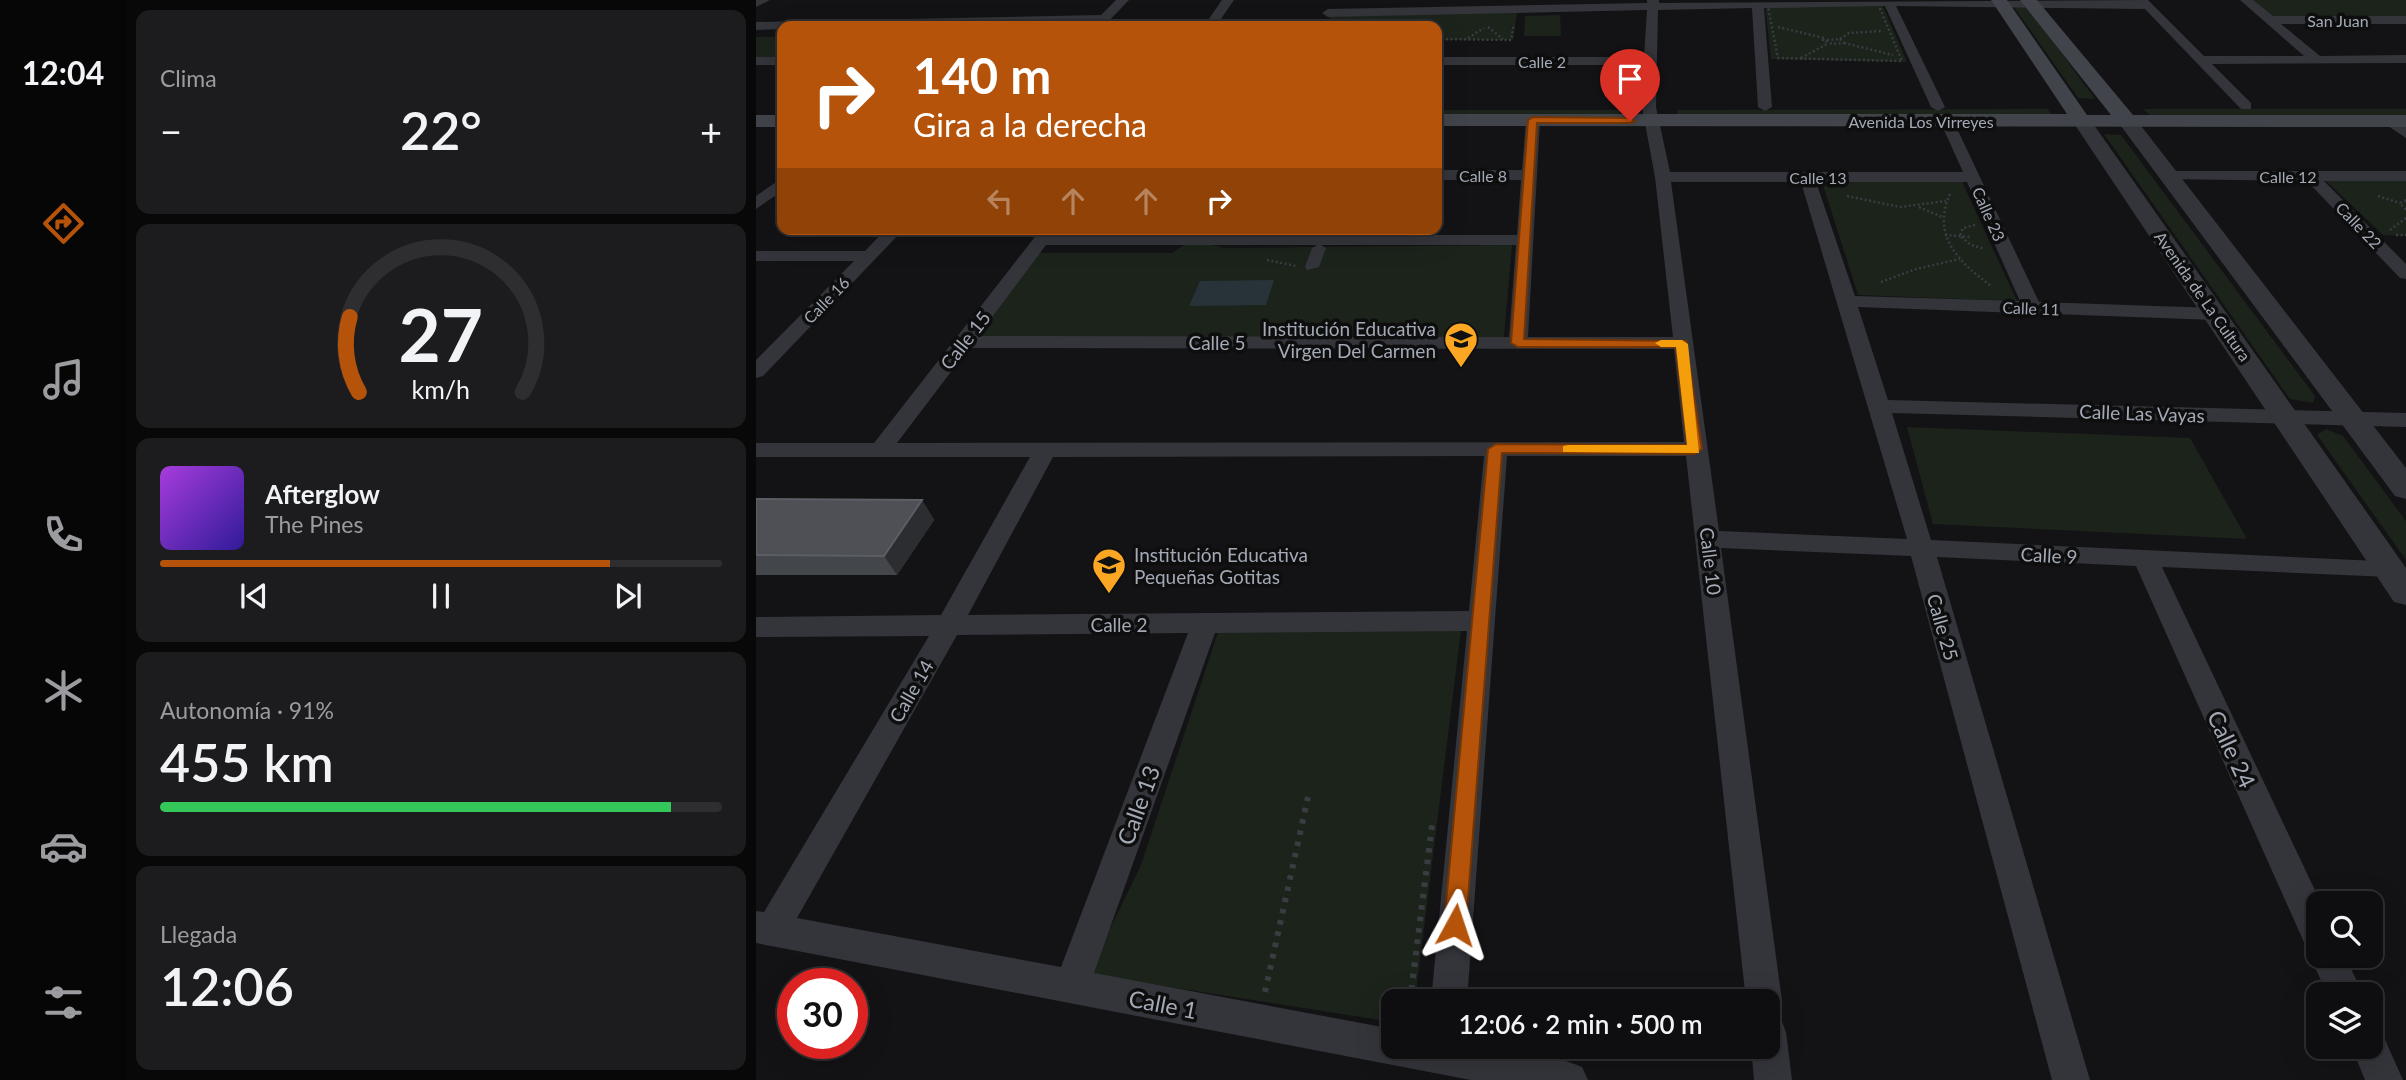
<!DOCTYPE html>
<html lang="es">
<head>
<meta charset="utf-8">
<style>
  body { margin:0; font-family:Lato,sans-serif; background:#1c1c1e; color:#f1f3f6; height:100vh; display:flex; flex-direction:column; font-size:26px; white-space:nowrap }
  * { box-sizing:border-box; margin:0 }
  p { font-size:23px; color:#9b9c9f }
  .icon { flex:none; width:38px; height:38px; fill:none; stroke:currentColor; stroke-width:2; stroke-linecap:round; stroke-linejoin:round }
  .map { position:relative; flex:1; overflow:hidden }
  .side { display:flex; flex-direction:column; gap:10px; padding:10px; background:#080809; width:630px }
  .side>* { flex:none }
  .banner { position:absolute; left:21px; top:21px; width:665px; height:214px; border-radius:14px; box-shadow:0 7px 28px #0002,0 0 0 2px #2e2e30; background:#b45309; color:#fff; overflow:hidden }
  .buttons { position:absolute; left:1550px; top:891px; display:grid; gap:14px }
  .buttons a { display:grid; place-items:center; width:77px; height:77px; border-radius:14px; background:#0e0e10; box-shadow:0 7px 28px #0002,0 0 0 2px #2e2e30; font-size:35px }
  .speed { position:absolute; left:21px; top:968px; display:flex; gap:14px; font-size:35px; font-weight:700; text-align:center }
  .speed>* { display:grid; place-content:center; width:91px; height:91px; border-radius:50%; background:#0e0e10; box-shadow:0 7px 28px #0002,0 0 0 2px #2e2e30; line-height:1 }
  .speed .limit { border:10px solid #d22; background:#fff; color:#111 }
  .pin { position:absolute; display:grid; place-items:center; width:60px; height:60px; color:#fff; margin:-72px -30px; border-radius:50% 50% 50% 0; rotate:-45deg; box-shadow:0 0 7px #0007 }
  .pin .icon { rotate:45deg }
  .me { position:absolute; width:77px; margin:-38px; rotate:5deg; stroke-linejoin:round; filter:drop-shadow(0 0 5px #0008) }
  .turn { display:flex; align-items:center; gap:24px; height:147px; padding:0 21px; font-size:32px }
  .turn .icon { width:91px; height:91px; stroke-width:2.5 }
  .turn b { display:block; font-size:49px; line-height:60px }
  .lanes { display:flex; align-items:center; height:66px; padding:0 21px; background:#0003; justify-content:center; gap:35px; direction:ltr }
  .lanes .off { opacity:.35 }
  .big { font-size:52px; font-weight:600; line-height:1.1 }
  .side .widget { flex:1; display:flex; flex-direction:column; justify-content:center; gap:10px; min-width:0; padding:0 24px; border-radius:14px; background:#1c1c1e }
  .side .dial { align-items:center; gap:0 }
  .dial svg { height:182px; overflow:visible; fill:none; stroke:#2e2e30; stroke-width:7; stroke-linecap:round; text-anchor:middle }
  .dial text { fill:#f1f3f6; stroke:none }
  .song { display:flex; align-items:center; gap:21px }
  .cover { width:84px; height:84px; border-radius:10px; background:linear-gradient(135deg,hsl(280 70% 55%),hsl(250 70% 35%)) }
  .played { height:7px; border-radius:4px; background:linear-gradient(90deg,#b45309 80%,#2e2e30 80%) }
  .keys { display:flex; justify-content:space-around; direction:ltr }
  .heat { display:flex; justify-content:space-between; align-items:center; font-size:38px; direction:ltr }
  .charge { height:10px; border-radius:5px; background:linear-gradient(90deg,#34c759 91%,#2e2e30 0) }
  .trip { position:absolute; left:625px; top:989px; width:399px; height:70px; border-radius:14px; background:#0e0e10; box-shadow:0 7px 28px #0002,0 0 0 2px #2e2e30; font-weight:600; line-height:70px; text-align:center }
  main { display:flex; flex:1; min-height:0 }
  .menu { display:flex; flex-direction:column; width:126px; justify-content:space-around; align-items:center; background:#060606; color:#9b9c9f }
  .menu .icon { width:49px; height:49px }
  .menu .on { color:#b45309 }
  .menu b { font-size:32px; color:#f1f3f6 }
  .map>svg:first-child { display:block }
</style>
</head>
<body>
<main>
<nav class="menu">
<b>12:04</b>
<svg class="icon on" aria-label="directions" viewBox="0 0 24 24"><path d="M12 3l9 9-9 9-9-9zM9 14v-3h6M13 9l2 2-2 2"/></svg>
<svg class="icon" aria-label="music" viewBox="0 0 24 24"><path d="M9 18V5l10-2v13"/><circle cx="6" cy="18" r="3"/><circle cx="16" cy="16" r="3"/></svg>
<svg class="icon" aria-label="phone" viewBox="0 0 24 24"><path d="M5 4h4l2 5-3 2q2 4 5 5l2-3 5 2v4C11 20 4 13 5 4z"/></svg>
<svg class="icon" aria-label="climate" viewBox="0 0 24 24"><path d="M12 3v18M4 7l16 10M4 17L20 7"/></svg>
<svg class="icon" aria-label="car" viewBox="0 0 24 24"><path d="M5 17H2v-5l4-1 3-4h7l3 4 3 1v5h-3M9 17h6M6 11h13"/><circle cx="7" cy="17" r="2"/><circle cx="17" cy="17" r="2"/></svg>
<svg class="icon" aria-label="filters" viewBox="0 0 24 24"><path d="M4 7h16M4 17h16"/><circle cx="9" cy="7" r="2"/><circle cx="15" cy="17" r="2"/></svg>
</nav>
<section class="side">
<div class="widget"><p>Clima</p>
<div class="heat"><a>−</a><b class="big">22°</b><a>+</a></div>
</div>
<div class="widget dial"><svg viewBox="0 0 100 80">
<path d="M14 69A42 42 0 1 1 86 69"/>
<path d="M14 69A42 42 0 0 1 10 36" stroke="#b45309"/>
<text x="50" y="56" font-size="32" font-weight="700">27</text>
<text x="50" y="72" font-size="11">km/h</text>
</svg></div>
<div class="widget">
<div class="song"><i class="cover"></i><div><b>Afterglow</b><p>The Pines</p></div></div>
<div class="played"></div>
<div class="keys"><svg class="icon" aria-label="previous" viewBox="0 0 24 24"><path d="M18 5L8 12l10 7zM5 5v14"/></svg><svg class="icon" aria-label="pause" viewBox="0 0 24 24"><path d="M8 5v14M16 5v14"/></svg><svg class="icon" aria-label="next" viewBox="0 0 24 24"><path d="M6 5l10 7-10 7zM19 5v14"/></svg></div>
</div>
<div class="widget"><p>Autonomía · 91%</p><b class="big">455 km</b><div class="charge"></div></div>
<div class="widget"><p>Llegada</p><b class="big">12:06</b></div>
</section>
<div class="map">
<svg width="1650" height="1080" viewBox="0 0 1650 1080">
  <rect width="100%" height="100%" fill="#131315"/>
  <path fill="#1b231b" d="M1496 0H1650V18H1518Z
    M1126 4 1151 62 1015 59 1009 5Z
    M1258 7 1273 8 1339 99 1322 98Z
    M761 12 757 40H681V26H569L574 16Z
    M804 15 805 36H768L769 16Z
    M0 37H26V58H0Z
    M1292 109 1296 116 922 115 921 110Z
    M1387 109H1650V116H1395Z
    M681 110H863L864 116H681Z
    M1348 134 1365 135 1559 396 1557 403 1534 399Z
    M1569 180H1650V236L1627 235Z
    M1066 182H1206L1261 301 1102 295Z
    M430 244H453L468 248 756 245 748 337 221 338 282 253H416Z
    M1151 427 1434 438 1491 539 1177 524Z
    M1570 429 1587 436 1650 521V560L1561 435Z
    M463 629 705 630 659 1001H637V1022L332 974 385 865Z"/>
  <path fill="#283239" d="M518 280 510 305 433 306 444 281Z"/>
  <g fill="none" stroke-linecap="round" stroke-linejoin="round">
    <path stroke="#393c41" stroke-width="2.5" stroke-dasharray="2 2.5" stroke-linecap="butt" d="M1122 4 1146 61 1022 58 1012 7Z
      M732 27 747 39
      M1022 27 1068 38
      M712 38 728 28
      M681 39 755 40 758 24
      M1084 39 1088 43 1076 44 1067 40Z
      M1084 39 1093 33 1126 31
      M1088 43 1137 55
      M1045 58 1071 44
      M1194 194C1175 236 1203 262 1235 286
      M1091 196 1144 207 1190 201
      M1622 196 1644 203
      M1650 200 1644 203 1650 210
      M1163 207 1186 217
      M1219 225 1207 228 1204 236 1215 245 1229 249
      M1634 230 1650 218
      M1189 235 1214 237
      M1640 235H1650
      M511 260 540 266
      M1125 282 1160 269 1204 259"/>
    <path stroke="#393c41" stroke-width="6" stroke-dasharray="4.5 7" stroke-linecap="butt" d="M509 992 552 797
      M654 1001 676 825"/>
    <path fill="#33353a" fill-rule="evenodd" d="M563 244 570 248 563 267 551 270 549 267 556 248Z"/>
    <path fill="#33353a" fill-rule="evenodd" d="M0 0H14L0 7Z
      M360 0H373L348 26H335L337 23 26 26V29L0 30V22L345 15Z
      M466 0H478L460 26H448Z
      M891 0H903V3L1392 0 1448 56H1548L1484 0H1497L1517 16H1650V24H1525L1564 56 1650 55V63L1456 64 1495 103V109H1485L1389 9 1140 6 1189 107 1182 111 1175 107 1129 6 1008 8 1016 107 1009 111 1002 107 996 8 902 10 900 107 914 172H1207L1184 121 1191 117 1196 118 1283 302 1459 308 1469 314 1459 320 1102 307 1132 400 1650 413V427L1136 413 1175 540 1642 562 1646 568 1642 574 1633 577 1406 567 1565 903 1563 956H1589L1607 994H1571L1554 956 1556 951 1551 949 1380 566 1181 557 1334 1080H1296L1155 556 965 548 1026 1001 1021 1014 1016 1015 1025 1019 1030 1032 1036 1080H998L995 1046H1012V1001H990L930 456H751L711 1001H675L711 631 459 633 338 973 637 1029V1046C699 1046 767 1042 826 1067L832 1080H715L0 943V911L8 912 173 636 0 637V617L185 615 274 457H0V443H118L285 229H302L298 235H761L765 180H681V170H766L770 120 777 116 784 120 772 337H917L899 177 886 107 888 65H681V57H888L891 10 572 17 566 13 572 9 891 3ZM915 182H1045L1151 539 963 531ZM1060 182H1211L1264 301 1099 296ZM290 245H760L753 337 222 336ZM213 348 918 349 928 442 141 443ZM728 456 713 611 212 615 297 457ZM432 633 305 967 41 918 201 635Z
      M0 57H26V65H0Z
      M1634 117 1650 127V138L1629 124 1627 121Z
      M1415 171H1650V181H1568L1650 264V279L1644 278 1551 181 1409 179V173Z
      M26 178V191L0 209V196Z
      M130 229H148L7 376 0 378V360L98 261H0V251H109Z
      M1615 1029 1626 1033 1647 1080H1609L1595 1046H1615Z"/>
    <path fill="#33353a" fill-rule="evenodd" d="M1326 116 1333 118 1650 568V605L1638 602 1317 122Z
      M1372 116 1379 118 1650 468V499L1639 496 1365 126 1363 122Z"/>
    <path fill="#41444a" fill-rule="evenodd" d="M1235 0H1251L1331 115H1355L1264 0H1281L1377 115H1650V127L681 126V114H1311Z
      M0 115H26V127H0Z"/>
  </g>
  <path fill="#43464a" d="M0 499 166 500 178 520 141 575H0Z"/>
  <path fill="#2c2d30" d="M166 500 178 520 141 575 128 556Z"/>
  <path fill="#4e5056" stroke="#5b5e65" stroke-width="2" d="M0 499 166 500 128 556 0 555Z"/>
  <path fill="#b45309" stroke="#753606" stroke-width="2" d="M777 117 874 118 879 121 874 123H781L768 339 930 341 946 449 938 454 746 453 710 925 707 932 699 935 692 932 688 925 732 449 740 444 931 445 920 347H762L755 343 772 120Z"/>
  <path fill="#f59e0b" d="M926 340 932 344 943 453 807 452V446L812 445H931L920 347H905L899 343 905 340Z"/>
  <defs>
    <g id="school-pin" transform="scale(1.75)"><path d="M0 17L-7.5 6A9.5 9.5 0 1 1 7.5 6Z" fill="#fca723" stroke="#0e0e0f"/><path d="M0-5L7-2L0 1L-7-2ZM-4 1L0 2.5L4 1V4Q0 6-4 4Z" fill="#111"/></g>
  </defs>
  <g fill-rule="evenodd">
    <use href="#school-pin" x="705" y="339"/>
    <use href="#school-pin" x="353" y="565"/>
  </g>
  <g text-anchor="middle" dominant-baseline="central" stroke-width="7" stroke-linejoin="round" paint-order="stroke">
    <g font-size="16" fill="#a3aab6" stroke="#0e0e0f">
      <text x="1582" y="20">San Juan</text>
      <text x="786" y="61">Calle 2</text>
      <text x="1165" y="121">Avenida Los Virreyes</text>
      <text x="727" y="175">Calle 8</text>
      <text x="1532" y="176">Calle 12</text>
      <text x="1062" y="177">Calle 13</text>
      <text transform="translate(1233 214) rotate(66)">Calle 23</text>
      <text transform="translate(1603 225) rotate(46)">Calle 22</text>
      <text transform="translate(1447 296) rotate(55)">Avenida de La Cultura</text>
      <text transform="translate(70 300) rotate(-46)">Calle 16</text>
      <text transform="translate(1275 308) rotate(2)">Calle 11</text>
    </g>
    <g font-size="19" fill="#a3aab6" stroke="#0e0e0f" text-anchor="end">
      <text x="680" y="328">Institución Educativa<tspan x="680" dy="22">Virgen Del Carmen</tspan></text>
      <text x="378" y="554" text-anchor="start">Institución Educativa<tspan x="378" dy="22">Pequeñas Gotitas</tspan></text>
    </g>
    <g font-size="19" fill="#a3aab6" stroke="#0e0e0f">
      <text transform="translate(209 340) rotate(-52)">Calle 15</text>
      <text x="461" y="342">Calle 5</text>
      <text transform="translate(1386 413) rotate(2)">Calle Las Vayas</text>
      <text transform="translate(1293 555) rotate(3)">Calle 9</text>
      <text transform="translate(955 561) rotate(83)">Calle 10</text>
      <text x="363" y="624">Calle 2</text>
      <text transform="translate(1187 627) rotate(74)">Calle 25</text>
      <text transform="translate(155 691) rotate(-60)">Calle 14</text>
    </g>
    <g font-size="23" fill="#a3aab6" stroke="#0e0e0f">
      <text transform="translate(1476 749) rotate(65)">Calle 24</text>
      <text transform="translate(382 805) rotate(-70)">Calle 13</text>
      <text transform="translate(407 1004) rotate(11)">Calle 1</text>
    </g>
  </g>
</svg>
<div class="buttons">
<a><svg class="icon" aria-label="search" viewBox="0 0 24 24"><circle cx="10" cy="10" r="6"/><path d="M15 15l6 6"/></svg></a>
<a><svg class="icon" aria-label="layers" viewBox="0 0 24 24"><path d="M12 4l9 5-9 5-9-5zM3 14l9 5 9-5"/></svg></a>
</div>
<div class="speed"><div class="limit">30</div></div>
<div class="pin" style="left:874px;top:121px;background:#d93025"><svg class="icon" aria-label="arrive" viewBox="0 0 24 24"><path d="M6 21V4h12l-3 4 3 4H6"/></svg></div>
<svg class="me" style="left:699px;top:925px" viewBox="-20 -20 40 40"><path d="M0-17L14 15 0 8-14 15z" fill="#b45309" stroke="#fff" stroke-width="4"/></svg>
<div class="trip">12:06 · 2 min · 500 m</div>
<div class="banner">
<div class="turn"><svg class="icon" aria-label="right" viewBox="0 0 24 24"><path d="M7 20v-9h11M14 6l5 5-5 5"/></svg><div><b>140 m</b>Gira a la derecha</div></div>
<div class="lanes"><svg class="icon off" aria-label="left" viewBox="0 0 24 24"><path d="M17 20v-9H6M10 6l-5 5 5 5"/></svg><svg class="icon off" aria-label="ahead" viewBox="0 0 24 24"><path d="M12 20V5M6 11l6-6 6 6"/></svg><svg class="icon off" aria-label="ahead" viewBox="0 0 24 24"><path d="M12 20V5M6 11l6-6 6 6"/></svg><svg class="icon" aria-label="right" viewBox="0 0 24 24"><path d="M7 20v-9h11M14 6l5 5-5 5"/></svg></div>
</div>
</div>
</main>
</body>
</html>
